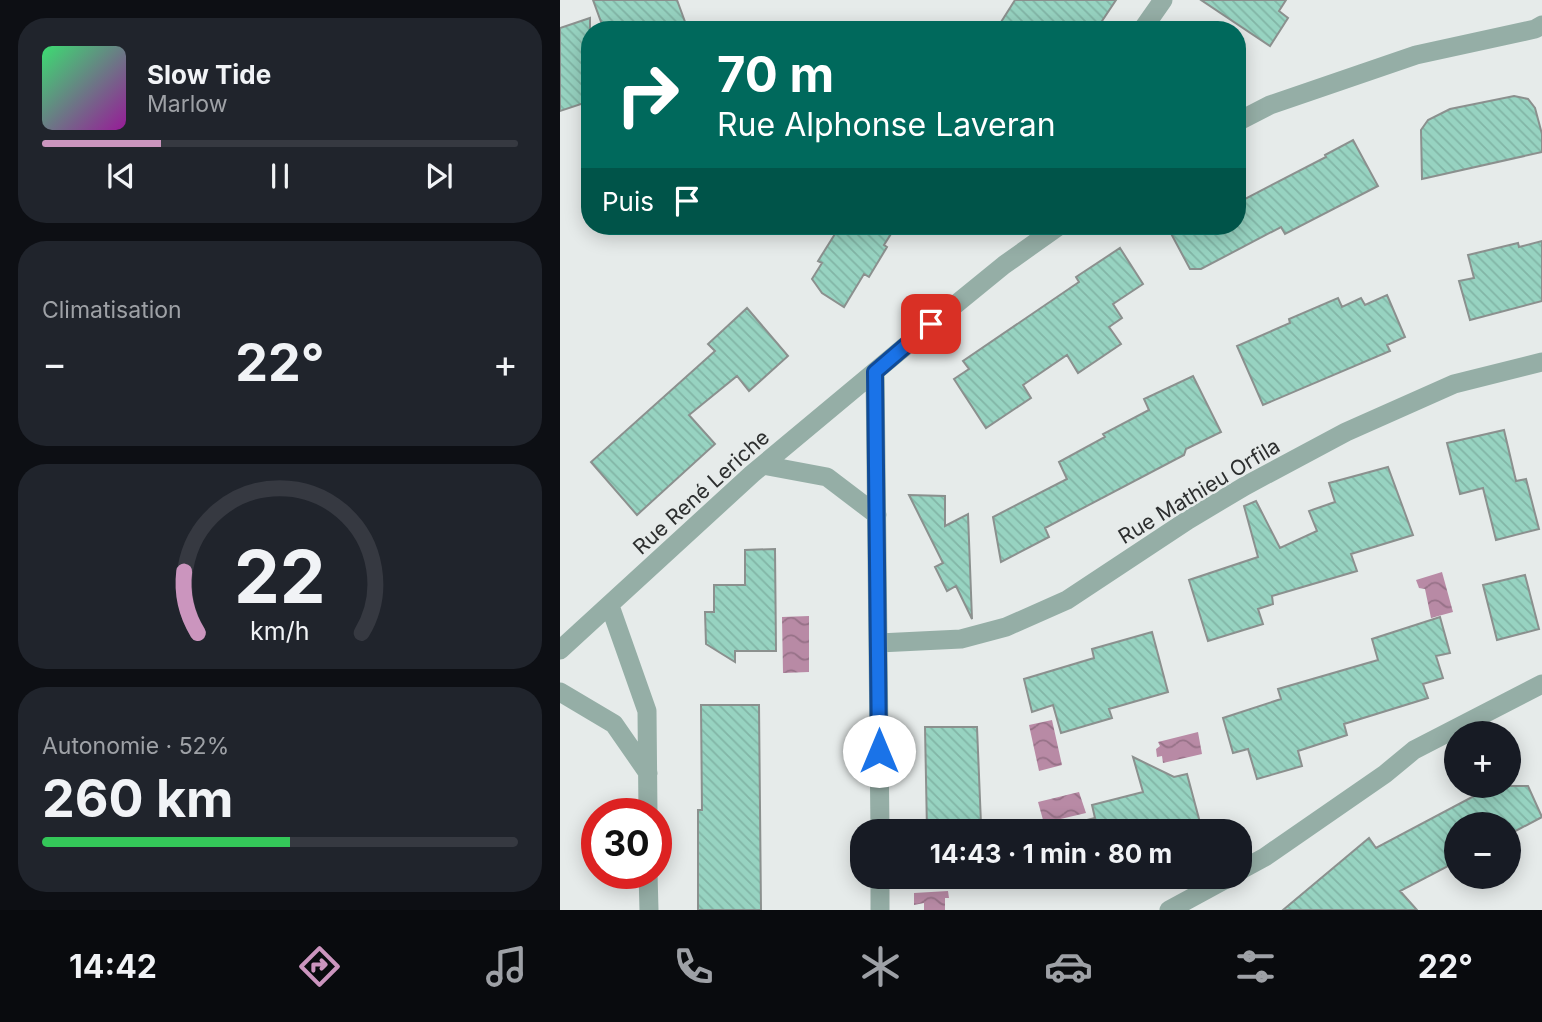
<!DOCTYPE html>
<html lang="fr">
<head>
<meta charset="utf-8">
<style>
  body { margin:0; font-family:Inter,sans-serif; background:#20242c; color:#f1f3f6; height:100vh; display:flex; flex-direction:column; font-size:26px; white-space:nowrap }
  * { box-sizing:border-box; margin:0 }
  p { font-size:23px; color:#9ea1a6 }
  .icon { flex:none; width:38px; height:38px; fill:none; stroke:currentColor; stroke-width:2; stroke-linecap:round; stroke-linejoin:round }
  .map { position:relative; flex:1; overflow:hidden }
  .panel { display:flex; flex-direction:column; gap:18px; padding:18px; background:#0d0f14; width:560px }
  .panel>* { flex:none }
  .hud { position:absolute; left:21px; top:21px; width:665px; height:214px; border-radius:28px; box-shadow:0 4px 18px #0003; background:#00695c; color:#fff; overflow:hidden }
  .fabs { position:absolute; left:884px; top:721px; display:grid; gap:14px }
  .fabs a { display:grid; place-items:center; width:77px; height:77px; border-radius:50%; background:#171b24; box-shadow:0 4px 18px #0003; font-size:35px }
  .speed { position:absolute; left:21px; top:798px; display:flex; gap:14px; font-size:35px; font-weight:700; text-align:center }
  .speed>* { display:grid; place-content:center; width:91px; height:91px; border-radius:50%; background:#171b24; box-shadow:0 4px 18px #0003; line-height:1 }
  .speed .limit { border:10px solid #d22; background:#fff; color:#111 }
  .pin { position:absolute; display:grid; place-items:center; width:60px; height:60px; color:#fff; margin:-30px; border-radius:14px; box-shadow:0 4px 10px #0006 }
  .me { position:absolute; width:77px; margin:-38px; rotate:0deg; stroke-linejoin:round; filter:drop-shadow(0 0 5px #0008) }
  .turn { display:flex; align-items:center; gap:24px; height:147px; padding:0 21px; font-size:32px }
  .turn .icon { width:91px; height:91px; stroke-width:2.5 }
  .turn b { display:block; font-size:49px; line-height:60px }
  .then { display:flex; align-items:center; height:66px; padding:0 21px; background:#0003; gap:14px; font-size:26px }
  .big { font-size:52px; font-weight:700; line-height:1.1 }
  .panel .card { flex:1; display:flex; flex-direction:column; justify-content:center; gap:10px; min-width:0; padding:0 24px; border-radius:28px; background:#20242c }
  .panel .dial { align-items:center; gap:0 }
  .dial svg { height:182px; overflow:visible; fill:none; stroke:#363941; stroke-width:7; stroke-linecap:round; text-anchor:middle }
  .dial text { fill:#f1f3f6; stroke:none }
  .song { display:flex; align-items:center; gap:21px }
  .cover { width:84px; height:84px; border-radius:10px; background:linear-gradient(135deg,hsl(140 70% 55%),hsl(300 70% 35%)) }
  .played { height:7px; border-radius:4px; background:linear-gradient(90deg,#cb95be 25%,#363941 25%) }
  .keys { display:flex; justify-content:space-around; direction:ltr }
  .heat { display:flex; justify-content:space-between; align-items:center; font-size:38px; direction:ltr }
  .charge { height:10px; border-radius:5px; background:linear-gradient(90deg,#34c759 52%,#363941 0) }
  .trip { position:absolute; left:290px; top:819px; width:402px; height:70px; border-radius:28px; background:#171b24; box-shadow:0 4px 18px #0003; font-weight:700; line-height:70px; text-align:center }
  .tab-bar { display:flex; height:112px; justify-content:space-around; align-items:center; background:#090b0e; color:#9ea1a6 }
  .tab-bar .icon { width:49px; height:49px }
  .tab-bar .on { color:#cb95be }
  .tab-bar b { font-size:32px; color:#f1f3f6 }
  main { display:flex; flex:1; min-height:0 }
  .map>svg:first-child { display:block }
</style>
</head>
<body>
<main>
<section class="panel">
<div class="card">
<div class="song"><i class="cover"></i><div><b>Slow Tide</b><p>Marlow</p></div></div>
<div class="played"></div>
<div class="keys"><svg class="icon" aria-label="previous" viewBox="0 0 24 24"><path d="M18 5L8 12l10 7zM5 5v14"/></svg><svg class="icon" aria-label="pause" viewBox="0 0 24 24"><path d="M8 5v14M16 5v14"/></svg><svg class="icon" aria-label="next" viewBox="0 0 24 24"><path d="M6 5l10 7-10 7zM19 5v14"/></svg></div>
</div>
<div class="card"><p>Climatisation</p>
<div class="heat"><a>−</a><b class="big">22°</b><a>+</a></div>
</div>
<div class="card dial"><svg viewBox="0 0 100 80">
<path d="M14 69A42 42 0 1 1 86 69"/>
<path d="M14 69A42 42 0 0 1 8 42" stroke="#cb95be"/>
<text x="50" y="56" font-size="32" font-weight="700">22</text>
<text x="50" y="72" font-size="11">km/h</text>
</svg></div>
<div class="card"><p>Autonomie · 52%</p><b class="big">260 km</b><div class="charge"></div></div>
</section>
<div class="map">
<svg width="982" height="910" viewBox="0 0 982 910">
  <defs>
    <pattern id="water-waves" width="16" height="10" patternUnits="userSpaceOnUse" patternTransform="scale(1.75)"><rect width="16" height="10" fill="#b88aa5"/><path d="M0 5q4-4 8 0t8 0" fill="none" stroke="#967187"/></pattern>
    <pattern id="building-back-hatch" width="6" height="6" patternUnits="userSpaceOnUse" patternTransform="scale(1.75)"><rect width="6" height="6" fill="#97d3c1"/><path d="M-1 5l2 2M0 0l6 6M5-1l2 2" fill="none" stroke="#82b5a6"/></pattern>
  </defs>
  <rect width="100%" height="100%" fill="#e6ebea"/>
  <path fill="url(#water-waves)" d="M882 572 893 612 871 618 865 589 859 588 856 580Z
    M249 616V672L223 673 222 617Z
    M492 720 502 765 479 771 469 725Z
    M638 732 642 754 603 763 602 756 597 757 596 749 600 746 598 742Z
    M519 792 526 813 492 821V825L485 827 478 802Z
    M388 891 389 898H385V910H364V903L354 905V893Z"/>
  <path fill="url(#building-back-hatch)" stroke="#8b908e" stroke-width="2" d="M33 0H117L128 30H44Z
    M455 0H556L536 30H436Z
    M641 0H726L719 11 728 18 710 46Z
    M30 18V101L0 111V28Z
    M954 96 968 99 975 108 982 134V152L862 179 861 130 868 120 890 109Z
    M793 140 818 186 725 234 721 227 641 269H630L607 226H677V203L766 157 765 155Z
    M280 226H336L324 245 327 247 309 277 304 274 284 307 262 293 252 279 262 263 258 261Z
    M982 241V301L910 320 899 281 914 278 908 255 958 243 959 247Z
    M560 248 583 284 553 304 562 318 549 327 561 344 518 373 507 355 463 385 471 398 426 428 394 379 409 369 403 361 519 282 516 277Z
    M827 295 845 337 827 345 830 351 703 405 677 346 730 323 729 319 778 298 782 307 801 298 805 305Z
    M187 308 228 356 189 391 177 376 129 415 155 444 77 515 31 462 155 351 148 344Z
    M633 376 661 432 626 449 624 455 485 528 489 537 441 562 433 517 507 479 499 462 545 437 543 434 589 410 584 399Z
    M944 430 956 481 966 479 979 529 936 540 923 488 900 494 887 443Z
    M828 467 853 535 791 554 797 571 712 596 713 604 698 609 703 624 648 641 629 580 698 557 684 506 696 501 720 548 757 531 749 511 775 502 769 483Z
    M349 495 385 496V526L408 514 412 619 396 586 387 591 375 567 383 563Z
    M215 549 216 651H175V662L146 644 145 612H154V585H185V550Z
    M965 575 979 629 937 640 923 585Z
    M880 617 890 653 876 656 883 678 863 684 868 698 784 724 787 735 738 751 742 766 697 779 688 749 673 753 663 718 721 699 718 689 818 660 812 639Z
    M592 632 608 692 549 709 552 718 501 733 493 705 472 712 464 679 534 658 532 649Z
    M141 705H199L201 910H138V810H142Z
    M365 727H417L421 824H426V831H367Z
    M573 757 614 777 627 774 642 830 496 831 495 828 535 818 532 805 583 792Z
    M912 786H968L982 817 948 835V824H896V862L840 891 857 910H723L809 838 816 848 916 795Z
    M367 877H427V878L367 879Z"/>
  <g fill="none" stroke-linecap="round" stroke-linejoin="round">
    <path stroke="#95aea6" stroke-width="19" d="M582 30 603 0"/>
    <path stroke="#95aea6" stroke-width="19" d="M677 122 710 105 856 55 975 29 982 25
      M315 372 320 831
      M203 465 267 477 317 515
      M50 606 87 711 88 814
      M319 643 401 639 446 627 507 600 628 520 685 486 786 432 894 384 982 362
      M0 650 192 474 390 309 444 265 499 226
      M0 692 54 724 88 773
      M681 870 705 857 825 774 854 750 982 684
      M88 873 89 910
      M320 877V910
      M609 910 670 877"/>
  </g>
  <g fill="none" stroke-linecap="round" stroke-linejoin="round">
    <g stroke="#114b97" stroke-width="18">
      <path id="route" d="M319 751 315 372 371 324"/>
    </g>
    <use href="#route" stroke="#1a73e8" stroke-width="12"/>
  </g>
  <g text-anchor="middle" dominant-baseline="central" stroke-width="5" stroke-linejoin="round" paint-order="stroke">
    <g font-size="21" fill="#2d2f2f" stroke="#e6ebea">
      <text transform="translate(639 491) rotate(-31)">Rue Mathieu Orfila</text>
      <text transform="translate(141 492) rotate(-42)">Rue René Leriche</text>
    </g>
  </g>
</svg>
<div class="fabs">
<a>+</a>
<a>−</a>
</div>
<div class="speed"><div class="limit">30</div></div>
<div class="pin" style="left:371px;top:324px;background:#d93025"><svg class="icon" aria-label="arrive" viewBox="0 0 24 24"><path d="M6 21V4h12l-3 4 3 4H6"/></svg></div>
<svg class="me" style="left:319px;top:751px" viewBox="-20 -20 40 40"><circle r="19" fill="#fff"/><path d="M0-13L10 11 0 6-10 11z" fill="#1a73e8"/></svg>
<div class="trip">14:43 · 1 min · 80 m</div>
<div class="hud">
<div class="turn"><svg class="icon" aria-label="right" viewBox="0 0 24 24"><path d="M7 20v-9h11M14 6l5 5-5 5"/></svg><div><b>70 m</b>Rue Alphonse Laveran</div></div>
<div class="then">Puis<svg class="icon" aria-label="arrive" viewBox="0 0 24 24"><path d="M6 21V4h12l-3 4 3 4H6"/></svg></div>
</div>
</div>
</main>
<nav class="tab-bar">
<b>14:42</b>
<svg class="icon on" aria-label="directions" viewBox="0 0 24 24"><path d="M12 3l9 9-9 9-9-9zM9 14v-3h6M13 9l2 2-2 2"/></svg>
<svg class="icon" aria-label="music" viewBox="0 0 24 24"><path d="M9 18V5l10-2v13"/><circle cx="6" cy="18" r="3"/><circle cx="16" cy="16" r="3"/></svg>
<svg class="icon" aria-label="phone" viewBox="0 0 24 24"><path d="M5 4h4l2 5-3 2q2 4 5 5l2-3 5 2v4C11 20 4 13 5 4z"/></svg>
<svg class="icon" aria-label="climate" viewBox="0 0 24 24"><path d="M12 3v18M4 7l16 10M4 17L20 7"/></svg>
<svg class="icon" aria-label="car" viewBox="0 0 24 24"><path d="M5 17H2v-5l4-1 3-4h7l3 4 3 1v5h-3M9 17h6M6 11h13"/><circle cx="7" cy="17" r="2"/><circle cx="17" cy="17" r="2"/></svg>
<svg class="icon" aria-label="filters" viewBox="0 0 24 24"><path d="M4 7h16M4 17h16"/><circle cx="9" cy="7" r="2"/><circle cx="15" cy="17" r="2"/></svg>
<b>22°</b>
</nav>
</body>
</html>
